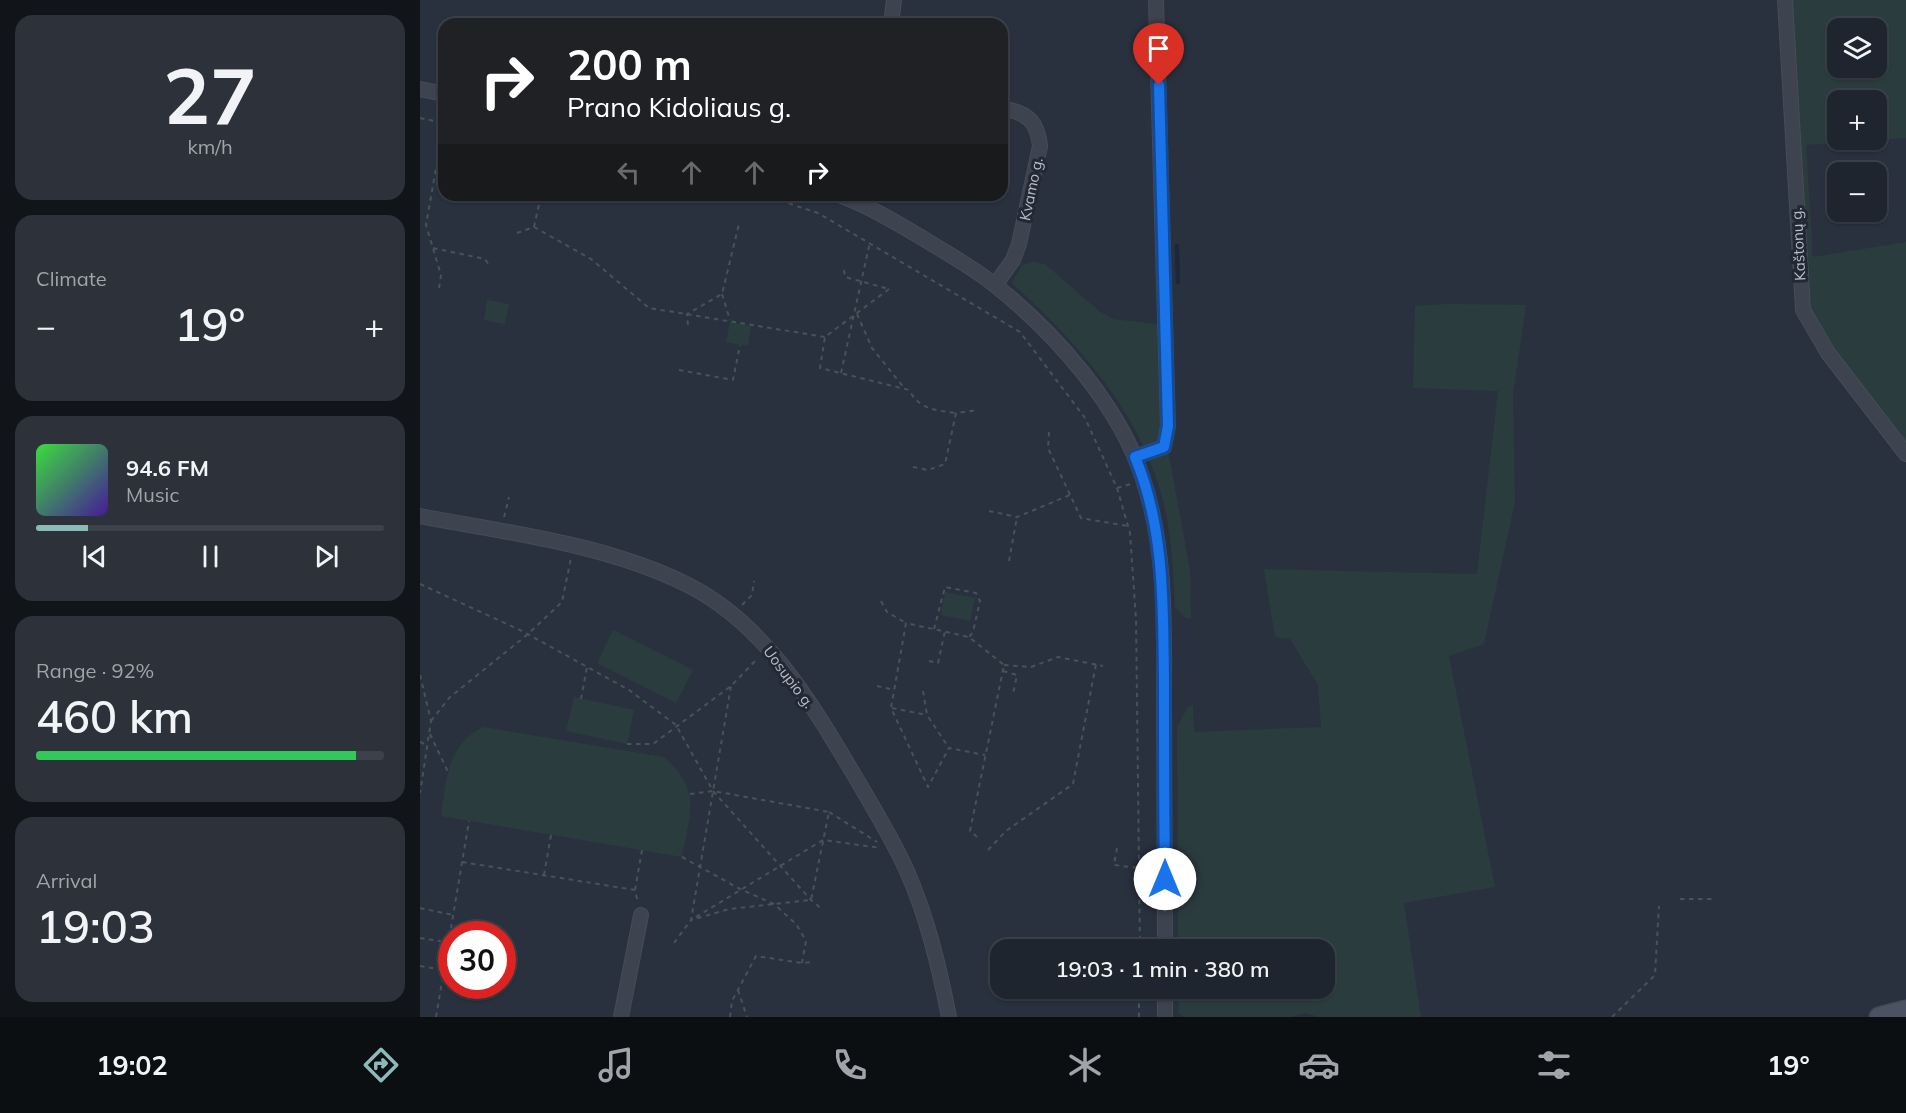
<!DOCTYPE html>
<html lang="en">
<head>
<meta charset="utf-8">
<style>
  body { margin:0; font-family:Mulish,sans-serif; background:#2c313a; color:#f1f3f6; height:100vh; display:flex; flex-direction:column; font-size:22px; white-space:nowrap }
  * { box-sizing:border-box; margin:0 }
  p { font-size:20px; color:#a1a5aa }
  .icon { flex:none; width:33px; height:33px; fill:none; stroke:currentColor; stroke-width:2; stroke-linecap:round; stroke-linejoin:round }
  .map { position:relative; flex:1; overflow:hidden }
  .side { display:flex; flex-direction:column; gap:15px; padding:15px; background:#111419; width:420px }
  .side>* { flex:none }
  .hud { position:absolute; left:18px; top:18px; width:570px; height:183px; border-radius:18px; box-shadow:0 2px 4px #0004,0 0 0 2px #3c424a; background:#202124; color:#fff; overflow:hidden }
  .buttons { position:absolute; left:1407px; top:18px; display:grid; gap:12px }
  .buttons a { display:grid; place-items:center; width:60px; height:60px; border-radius:12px; background:#1f252e; box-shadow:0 2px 4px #0004,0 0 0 2px #3c424a; font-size:30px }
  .speed { position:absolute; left:18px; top:921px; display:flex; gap:12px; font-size:30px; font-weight:700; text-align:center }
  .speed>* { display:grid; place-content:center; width:78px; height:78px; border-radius:50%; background:#1f252e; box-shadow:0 2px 4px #0004,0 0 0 2px #3c424a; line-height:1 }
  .speed .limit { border:9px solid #d22; background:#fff; color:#111 }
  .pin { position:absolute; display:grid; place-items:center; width:51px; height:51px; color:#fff; margin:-62px -26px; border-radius:50% 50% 50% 0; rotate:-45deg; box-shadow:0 0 6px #0007 }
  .pin .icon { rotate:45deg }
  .me { position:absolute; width:66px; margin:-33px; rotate:0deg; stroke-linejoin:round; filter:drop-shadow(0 0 4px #0008) }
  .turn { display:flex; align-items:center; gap:21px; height:126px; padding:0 30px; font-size:27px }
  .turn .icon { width:78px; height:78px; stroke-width:2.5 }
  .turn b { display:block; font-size:42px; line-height:51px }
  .lanes { display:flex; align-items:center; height:57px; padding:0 30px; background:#0003; justify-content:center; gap:30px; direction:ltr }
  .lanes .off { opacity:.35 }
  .big { font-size:45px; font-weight:600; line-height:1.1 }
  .side .tile { flex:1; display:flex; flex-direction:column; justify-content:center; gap:9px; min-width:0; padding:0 21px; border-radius:18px; background:#2c313a }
  .side .dial { align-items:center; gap:0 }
  .dial b { font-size:78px; line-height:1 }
  .song { display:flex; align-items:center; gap:18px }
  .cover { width:72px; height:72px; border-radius:9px; background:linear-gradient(135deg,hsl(120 70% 55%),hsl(260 70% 35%)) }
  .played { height:6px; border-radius:3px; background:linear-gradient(90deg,#8bbbb9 15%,#3c424a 15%) }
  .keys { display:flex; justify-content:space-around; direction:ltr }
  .heat { display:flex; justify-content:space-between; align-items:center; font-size:33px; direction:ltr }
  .charge { height:9px; border-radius:4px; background:linear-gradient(90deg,#34c759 92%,#3c424a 0) }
  .trip { position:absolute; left:570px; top:939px; width:345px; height:60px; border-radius:18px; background:#1f252e; box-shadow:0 2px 4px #0004,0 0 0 2px #3c424a; font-weight:600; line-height:60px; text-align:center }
  .dock { display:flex; height:96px; justify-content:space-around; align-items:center; background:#0c0f12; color:#a1a5aa }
  .dock .icon { width:42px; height:42px }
  .dock .selected { color:#8bbbb9 }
  .dock b { font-size:27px; color:#f1f3f6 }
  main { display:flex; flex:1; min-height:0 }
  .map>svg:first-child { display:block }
</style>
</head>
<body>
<main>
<section class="side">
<div class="tile dial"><b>27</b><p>km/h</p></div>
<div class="tile"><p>Climate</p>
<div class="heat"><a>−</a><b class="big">19°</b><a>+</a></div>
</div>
<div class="tile">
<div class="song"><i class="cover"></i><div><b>94.6 FM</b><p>Music</p></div></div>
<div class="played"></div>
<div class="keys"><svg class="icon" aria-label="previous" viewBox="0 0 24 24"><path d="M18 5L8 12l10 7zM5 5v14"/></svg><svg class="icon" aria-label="pause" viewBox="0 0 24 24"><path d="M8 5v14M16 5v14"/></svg><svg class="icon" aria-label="next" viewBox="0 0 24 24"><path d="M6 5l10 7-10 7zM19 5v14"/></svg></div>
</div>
<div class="tile"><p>Range · 92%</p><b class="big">460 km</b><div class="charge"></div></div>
<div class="tile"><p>Arrival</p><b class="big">19:03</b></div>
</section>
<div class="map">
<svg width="1486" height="1017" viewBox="0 0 1486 1017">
  <rect width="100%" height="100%" fill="#29313e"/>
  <path fill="#2b3c3f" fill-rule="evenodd" d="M1365 0H1486V138L1386 145 1393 257 1486 242V454L1383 310ZM1418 28H1456V68H1418ZM1418 100H1456V140H1418Z
    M613 262 625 264 679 311 693 319 745 325 748 450 770 570 771 619 764 617 755 607C753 569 752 531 741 493 717 408 656 341 592 283L602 265Z
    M67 300 89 304 85 324 64 320Z
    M1027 304 1106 305 1093 394 1095 502 1064 644 1029 656 1075 887 984 903 1001 1017H899L885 1013 871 1017H765L759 1014 758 989 904 988V950L758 949 757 727 768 707 773 705 774 732 901 727 898 685 870 639 855 637 844 569 1057 574 1078 391 993 388 995 306Z
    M310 322 331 326 328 346 306 342Z
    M525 592 555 598 550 621 521 615Z
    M193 630 273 670 256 703 177 663Z
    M154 697 214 710 207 744 146 731Z
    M63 727 244 757C282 790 270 813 262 857L21 816C26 780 27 745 63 727Z"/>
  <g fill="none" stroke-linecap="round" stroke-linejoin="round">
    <path stroke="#1d273b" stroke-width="4.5" d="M757 246 758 282"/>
    <g stroke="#464c58" stroke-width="16">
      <path id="street" d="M1365 0 1383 310 1408 353 1486 454
        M471 24 474 0
        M0 89 24 94
        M419 195C449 206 477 223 504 239 528 254 554 268 576 286 635 333 700 406 723 479 747 551 744 629 744 704 744 786 745 868 745 950
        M575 285 593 260 599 244 620 146C617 120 607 113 582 108
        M715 457 744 447 748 426 736 0
        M0 516C89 533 186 544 268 585 345 624 390 701 433 773 451 804 471 836 486 869 507 916 519 966 529 1017
        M745 988V1017
        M201 1017 221 915"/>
    </g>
    <g stroke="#464c58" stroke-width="21">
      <path id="secondary" d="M1459 1017 1486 1010"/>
    </g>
    <path stroke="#445457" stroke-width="2" stroke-dasharray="4.5 4.5" stroke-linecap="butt" d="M0 118 24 123 6 225 21 275 19 288
      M343 195 398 213 600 332 665 418 697 488 710 533 716 619 720 950
      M114 227 121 195
      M97 233 114 227 171 259 229 308 405 337
      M13 248 65 259 69 265
      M424 270 425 277 469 289
      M469 289 405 337 400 368 489 390C500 410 515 410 536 413
      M302 294 310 320
      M437 314 452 348 485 389
      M268 325 267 314 302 294 319 224
      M259 370 313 380 320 345
      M421 373 450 242
      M629 432 628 448 661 518 708 526
      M493 467 508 470 525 464 536 413 558 410
      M697 488 711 484
      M569 511 597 517 650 495
      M84 517 89 497
      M589 561 597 517
      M0 584 102 631 209 690 256 725 293 791 391 900 403 910
      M461 601 467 612 486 623
      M322 605 332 595 334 581
      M514 629 525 587 556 593 560 601 553 632 549 637
      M509 661 518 663 525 631
      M584 665 611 667 638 657 683 666
      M583 671 597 675 593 694
      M0 675 11 721 0 793
      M457 686 474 690
      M503 691 507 715 529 748
      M161 699 167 667
      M472 708 507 715
      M11 721 29 698 108 634 142 602 151 558
      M10 734 28 772
      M0 742 7 745
      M207 744H233L311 686 338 658
      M270 794 293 791 409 812 391 900 309 909 271 920
      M409 812 457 842
      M557 837 550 831 584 665 549 637 486 623 471 708 508 787 529 748 565 755
      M697 848 694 865 719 868
      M568 850 586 831 653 784 676 664
      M262 857 320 889 354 904 376 924 386 941 382 963
      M42 862 215 890 218 903
      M124 875 131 835
      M215 890 222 850
      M1260 899H1294
      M0 908 33 915
      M276 917 403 840 461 848
      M0 938 32 943
      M254 943 271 920 311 686
      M0 966 24 970
      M318 990 327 1017
      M16 1017 49 821
      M310 1017 312 1001 336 956 382 963 394 962
      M719 1017V988
      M1192 1017 1235 975 1239 906"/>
    <use href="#street" stroke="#3d434f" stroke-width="14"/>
    <use href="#secondary" stroke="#4b5261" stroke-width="18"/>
  </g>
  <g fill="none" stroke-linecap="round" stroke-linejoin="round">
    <g stroke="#114b97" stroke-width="15">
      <path id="route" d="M739 85 748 426 744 447 715 457C745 528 743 607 744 682 744 748 744 813 745 879"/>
    </g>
    <use href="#route" stroke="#1a73e8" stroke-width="10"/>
  </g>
  <g text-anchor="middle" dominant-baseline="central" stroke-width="6" stroke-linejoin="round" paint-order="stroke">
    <g font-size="15" fill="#b9bec9" stroke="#222834">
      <text transform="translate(611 189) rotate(-78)">Kvamo g.</text>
      <text transform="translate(1378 244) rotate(-93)">Kaštonų g.</text>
      <text transform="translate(369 677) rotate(53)">Uosupio g.</text>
    </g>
  </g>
</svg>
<div class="buttons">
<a><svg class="icon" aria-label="layers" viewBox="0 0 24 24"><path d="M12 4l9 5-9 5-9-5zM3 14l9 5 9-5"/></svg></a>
<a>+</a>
<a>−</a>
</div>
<div class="speed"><div class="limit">30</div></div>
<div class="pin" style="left:739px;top:85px;background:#d93025"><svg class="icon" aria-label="arrive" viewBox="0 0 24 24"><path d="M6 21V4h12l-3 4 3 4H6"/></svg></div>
<svg class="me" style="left:745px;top:879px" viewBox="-20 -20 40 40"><circle r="19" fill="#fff"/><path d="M0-13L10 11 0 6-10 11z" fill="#1a73e8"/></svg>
<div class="trip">19:03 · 1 min · 380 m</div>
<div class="hud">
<div class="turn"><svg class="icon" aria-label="right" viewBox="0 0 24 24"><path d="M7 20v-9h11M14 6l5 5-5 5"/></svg><div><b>200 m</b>Prano Kidoliaus g.</div></div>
<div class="lanes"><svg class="icon off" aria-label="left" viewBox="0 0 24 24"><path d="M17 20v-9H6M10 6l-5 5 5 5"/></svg><svg class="icon off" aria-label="ahead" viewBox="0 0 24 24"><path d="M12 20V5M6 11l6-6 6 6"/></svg><svg class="icon off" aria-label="ahead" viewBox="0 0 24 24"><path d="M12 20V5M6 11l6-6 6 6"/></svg><svg class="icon" aria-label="right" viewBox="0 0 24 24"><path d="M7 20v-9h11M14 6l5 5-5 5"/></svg></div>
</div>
</div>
</main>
<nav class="dock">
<b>19:02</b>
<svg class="icon selected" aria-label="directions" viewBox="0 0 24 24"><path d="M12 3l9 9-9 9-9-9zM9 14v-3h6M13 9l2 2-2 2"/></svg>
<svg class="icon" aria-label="music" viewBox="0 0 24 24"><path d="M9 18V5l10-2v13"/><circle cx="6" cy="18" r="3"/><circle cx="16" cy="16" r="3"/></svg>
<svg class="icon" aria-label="phone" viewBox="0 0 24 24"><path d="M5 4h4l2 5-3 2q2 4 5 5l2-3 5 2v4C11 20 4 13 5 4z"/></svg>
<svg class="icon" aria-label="climate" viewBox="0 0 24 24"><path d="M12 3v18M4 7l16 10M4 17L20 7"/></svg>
<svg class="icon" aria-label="car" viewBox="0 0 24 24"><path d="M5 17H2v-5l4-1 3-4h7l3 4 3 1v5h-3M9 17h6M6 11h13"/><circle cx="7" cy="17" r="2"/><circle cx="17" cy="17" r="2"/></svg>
<svg class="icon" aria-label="filters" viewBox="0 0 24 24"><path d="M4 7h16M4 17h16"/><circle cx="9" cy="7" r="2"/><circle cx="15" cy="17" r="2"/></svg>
<b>19°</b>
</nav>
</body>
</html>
